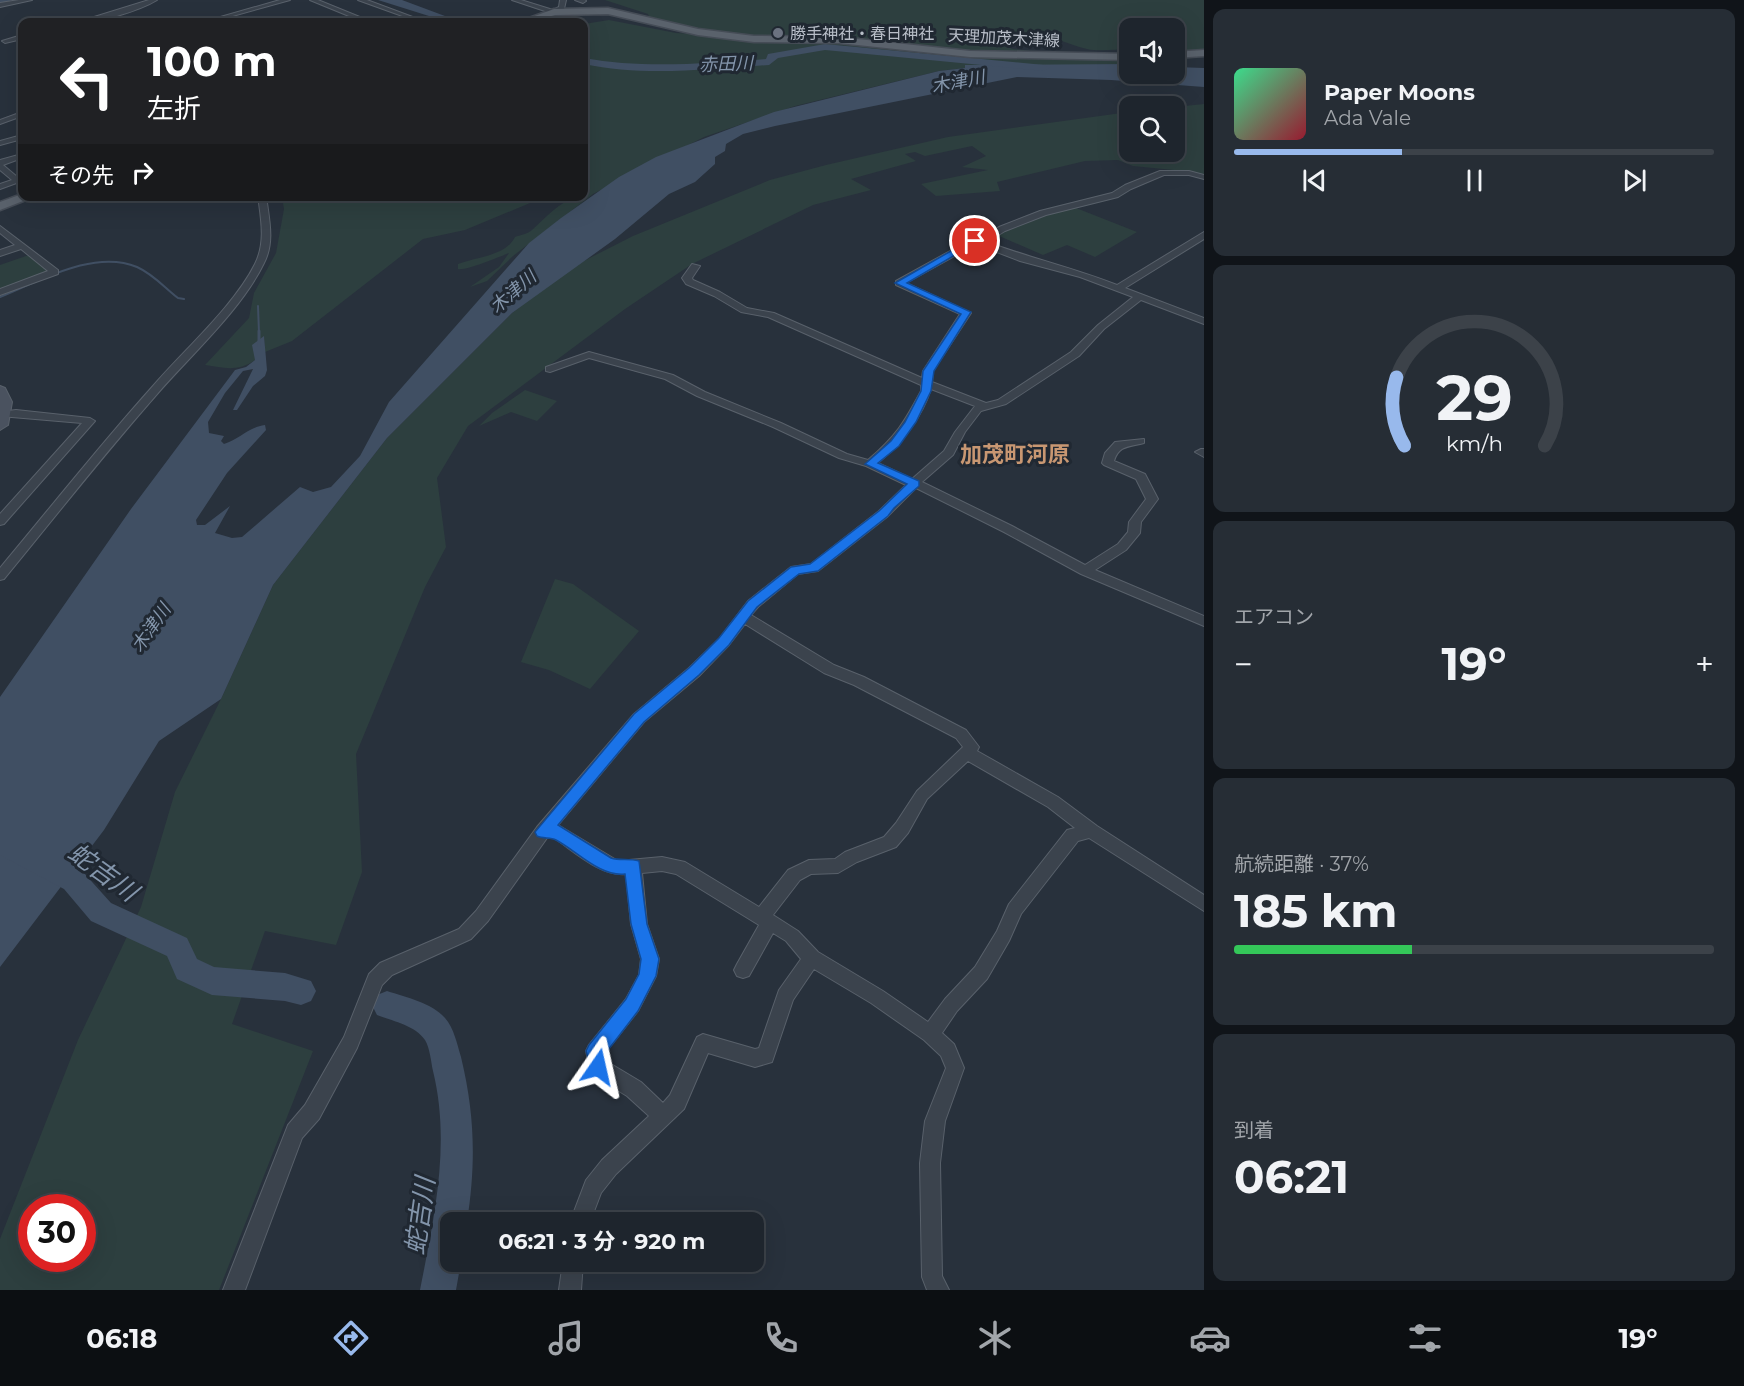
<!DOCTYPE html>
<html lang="ja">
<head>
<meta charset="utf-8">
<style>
  body { margin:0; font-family:Montserrat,"Noto Sans JP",sans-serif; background:#262d35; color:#f1f3f6; height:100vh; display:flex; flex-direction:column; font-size:22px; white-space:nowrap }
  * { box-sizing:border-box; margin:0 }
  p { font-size:20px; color:#a1a5aa }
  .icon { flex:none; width:33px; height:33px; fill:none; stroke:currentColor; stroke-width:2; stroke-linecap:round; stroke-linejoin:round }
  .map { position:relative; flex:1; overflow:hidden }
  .panel { display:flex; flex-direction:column; gap:9px; padding:9px; background:#101419; width:540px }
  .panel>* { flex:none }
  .top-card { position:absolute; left:18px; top:18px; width:570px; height:183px; border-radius:12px; box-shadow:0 6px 24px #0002,0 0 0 2px #3c4249; background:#202124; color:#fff; overflow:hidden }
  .fabs { position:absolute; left:1119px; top:18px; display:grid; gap:12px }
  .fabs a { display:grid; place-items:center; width:66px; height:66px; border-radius:12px; background:#1e252d; box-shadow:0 6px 24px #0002,0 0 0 2px #3c4249; font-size:30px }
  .speed { position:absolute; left:18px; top:1194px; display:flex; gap:12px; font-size:30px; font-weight:700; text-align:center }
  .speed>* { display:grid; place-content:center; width:78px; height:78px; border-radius:50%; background:#1e252d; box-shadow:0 6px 24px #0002,0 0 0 2px #3c4249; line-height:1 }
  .speed .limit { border:9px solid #d22; background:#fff; color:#111 }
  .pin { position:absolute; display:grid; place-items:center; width:51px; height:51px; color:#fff; margin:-26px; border:3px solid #fff; border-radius:50%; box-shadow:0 2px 6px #0007 }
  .me { position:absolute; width:66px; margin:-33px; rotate:11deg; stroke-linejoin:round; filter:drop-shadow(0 0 4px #0008) }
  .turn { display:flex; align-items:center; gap:21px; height:126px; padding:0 30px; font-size:27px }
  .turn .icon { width:78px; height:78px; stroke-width:2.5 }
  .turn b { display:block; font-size:42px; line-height:51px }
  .then { display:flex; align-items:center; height:57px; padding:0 30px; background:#0003; gap:12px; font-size:22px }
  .big { font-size:45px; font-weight:700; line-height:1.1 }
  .panel .tile { flex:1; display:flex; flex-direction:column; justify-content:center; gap:9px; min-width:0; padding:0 21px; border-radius:12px; background:#262d35 }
  .panel .dial { align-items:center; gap:0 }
  .dial svg { height:156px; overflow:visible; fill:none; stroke:#3c4249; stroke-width:7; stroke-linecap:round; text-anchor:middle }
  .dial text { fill:#f1f3f6; stroke:none }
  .song { display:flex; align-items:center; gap:18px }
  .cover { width:72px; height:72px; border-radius:9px; background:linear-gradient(135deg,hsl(150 70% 55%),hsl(350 70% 35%)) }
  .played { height:6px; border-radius:3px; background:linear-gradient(90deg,#98b9ec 35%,#3c4249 35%) }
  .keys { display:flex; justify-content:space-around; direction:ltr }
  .heat { display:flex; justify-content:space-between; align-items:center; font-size:33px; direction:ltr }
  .charge { height:9px; border-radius:4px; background:linear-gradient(90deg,#34c759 37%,#3c4249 0) }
  .trip { position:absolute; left:440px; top:1212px; width:324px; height:60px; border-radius:12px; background:#1e252d; box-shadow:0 6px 24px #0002,0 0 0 2px #3c4249; font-weight:700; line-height:60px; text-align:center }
  .menu { display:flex; height:96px; justify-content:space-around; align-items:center; background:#0c0f12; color:#a1a5aa }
  .menu .icon { width:42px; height:42px }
  .menu .on { color:#98b9ec }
  .menu b { font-size:27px; color:#f1f3f6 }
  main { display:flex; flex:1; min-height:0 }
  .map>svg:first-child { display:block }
</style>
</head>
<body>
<main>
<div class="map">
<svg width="1204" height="1290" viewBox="0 0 1204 1290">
  <rect width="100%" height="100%" fill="#28313c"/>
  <path fill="#2d3f3f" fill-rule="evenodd" d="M605 0H1204V51L1180 53 1175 51 1174 28H1130L1129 49C1116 49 1100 52 1087 49 1060 42 1027 23 1001 45L1013 49 1048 53 951 51 887 42 771 40 703 31 650 19 648 14Z
    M609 20 676 33 810 40 930 51 1129 58V64L965 68 939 71 795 106 704 137 593 194 513 256 487 281 470 287 499 267 509 253C499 257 466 271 458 269V264C476 257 506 256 515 237 520 235 528 234 532 230 547 217 563 197 584 196V24Z
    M1204 104V176L1184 171 1133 166 1118 160 1085 161 997 182 1000 191 936 196 921 184 988 170 962 167 986 156 972 146 925 156 915 152 905 154 916 161 851 179 871 190 813 205 692 264 625 309 468 426 437 478 446 547 425 587 356 754 362 872 336 945 265 931 232 1024 313 1051 219 1290H0V1239L78 1040 141 907 175 792 221 699 273 585 387 438 512 313 574 266 633 236 770 180 826 165 948 137 1129 112 1130 152H1174L1175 107ZM32 1208H82V1258H32Z
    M282 197H561L544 201 542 198 465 230 423 239 292 341 265 352 264 337 255 352V360C238 372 224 368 205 365L249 318 254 293 276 253 284 209Z
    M1071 206 1137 232 1095 257 1067 245 1043 255 997 235Z
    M29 255 49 272 0 290V265Z
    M525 390 557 401 537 421 511 412 479 426 492 413Z
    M555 579 573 584 639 631 590 689 549 670 521 662Z"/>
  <path fill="#404f63" d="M1129 64 1130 74H1174L1175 67 1204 68V87L1111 80 1017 77 775 126 743 134 726 144 725 151 715 157V164L695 182 669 194 615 239 512 313 387 438 273 585 221 699 159 741 104 830 0 967V697L131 509 235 370 246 367 255 360 252 345 264 336 267 370 265 376 253 386 237 410H233L253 369 243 371 225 393 208 422 209 433 224 436 221 441 224 444C240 439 249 427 265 425L266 430 227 473 196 520 197 525H205L230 506 215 533 232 538 242 537 300 487 313 492 331 487 360 456 389 402 529 243 561 218 619 177 656 157 774 112 939 71 965 68V65Z"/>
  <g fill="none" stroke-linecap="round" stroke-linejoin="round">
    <path stroke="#404f63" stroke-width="2" d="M0 297C40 281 94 249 137 267 153 274 165 288 178 298L184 299
      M258 306 259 333"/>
    <path stroke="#404f63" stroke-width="3" d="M259 331V345"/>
    <path fill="#404f63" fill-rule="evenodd" d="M0 0H12L0 4Z
      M378 0H402L461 22H448Z
      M825 44 1044 65 1050 68 1044 71 825 50 778 58 769 65C708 69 643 77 584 64V58C643 69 707 63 766 59L768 54Z
      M0 831 84 873 111 903 187 938 197 959 214 967 285 973 311 981 316 991 311 1001 301 1005 285 1001 212 995 177 979 167 956 91 921 64 889 0 855Z
      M387 991C406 997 432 1003 445 1018 454 1028 457 1044 461 1057 475 1115 476 1163 467 1222H450V1262H461L456 1290H420C434 1218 451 1144 433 1071 431 1062 430 1048 425 1040 415 1025 392 1021 377 1015L372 1005 377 995Z"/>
    <g stroke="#59616b" stroke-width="2">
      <path id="street" d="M19 0H32L0 7V3Z
        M149 0H157C141 10 97 24 78 22Z
        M280 0H290L211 22H203Z
        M310 0H318L372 22H365L355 18 331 22 349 16Z
        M358 0H367L426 22H419Z
        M512 0H521L553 10 559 7 560 0H566L564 9 554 14Z
        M575 0H585L586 1 583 3Z
        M22 35V39L5 43 2 41Z
        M22 112V116L0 124V120Z
        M22 135V139L0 145V141Z
        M22 154V158L3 165 22 181 0 189V184L12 180 0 170V160Z
        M1160 171H1189L1204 175V179L1189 175H1164L1131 189 1118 197 1046 215 1005 231 987 242C1030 258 1074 268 1117 285L1204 232V239L1125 288 1204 318V324L1141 300 1104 329 1079 356 1006 404 981 411 965 432 953 455 922 482 1012 526 1085 565 1118 544 1128 532 1129 522 1146 499 1136 479 1104 465 1102 463 1105 453 1115 442 1144 439V443C1129 447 1119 445 1114 461L1145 474 1158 499 1141 522 1140 533 1126 550 1095 570 1204 616V626L1081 574 1004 532 916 488 887 517 818 571 798 574 758 607 751 615 834 665 864 677 966 730 979 747 977 751 1058 797 1097 826 1204 895V911L1089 838 1078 841 1021 914 1009 941 987 979 957 1011 942 1033 954 1044 964 1068 945 1121 940 1163 942 1276 949 1290H927L922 1277 920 1163 925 1121 946 1068 941 1056 924 1040 871 1003 814 969 793 1000 772 1062 755 1067 708 1053 684 1109 616 1174 601 1193 590 1222H570L586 1180 602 1160 649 1116 627 1096 591 1074 586 1051 589 1045 626 999 639 975 641 959 631 924 626 874C601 877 574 851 554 838H547L488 921 471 939 392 975 382 985 357 1048 319 1119 302 1138 245 1290H223L288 1125 305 1105 344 1037 369 974 380 963 459 929 476 911 537 827 634 714 689 668 719 639 748 601 791 567 811 564 879 511 906 485 866 466 839 458 773 427 697 396 665 379 589 358 550 372 546 371V367L589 352 673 375 705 392 781 423 847 454 868 460C896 436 904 423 921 391V385L768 317 741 312 714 296 686 284 682 278 692 264 700 266 692 278 693 280 720 292 747 308 774 313 922 378 923 371 960 314 896 285V281L972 239H979L999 227 1040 211 1112 193 1125 185ZM976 244 1020 261 1080 277 1133 297 1098 325 1071 352 998 400 986 403 932 382 933 371 971 313 906 283ZM931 389 975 406 955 432 944 451 912 479 878 463C902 443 921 419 931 389ZM745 624 824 673 854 685 956 738 963 747 917 791 896 823 884 837 845 852 835 859 809 860 788 870 759 907 685 862 662 857 618 861 558 825 644 722 699 676 729 645ZM968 761 1048 807 1075 828 1067 830 1009 904 997 931 975 967 945 999 928 1022 883 991 818 952 798 931 773 915 800 880 811 874 838 873 857 862 896 847 908 833 927 799ZM662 871 676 874 759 925 737 964 734 970 737 976 743 978 749 976 773 933 786 941 801 959 779 990 759 1048 755 1049 703 1034 697 1037 670 1095 663 1103 641 1082 606 1061 605 1053 638 1011 656 976 659 959 647 924 642 873Z
        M258 196H266C269 219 275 242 264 263 242 309 191 355 158 393 105 453 55 517 4 579L0 580V568C51 507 100 445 153 386 185 349 234 306 255 264 266 242 261 219 258 196Z
        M0 226 58 270V274L0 295V289L48 271 21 249 0 256V250L15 245 0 233Z
        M16 410 90 418 95 421 4 524 0 525V514L82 423 0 416V412Z
        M1201 449H1204V457L1195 452Z
        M563 1262H583L581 1290H559Z"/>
    </g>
    <g stroke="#59616b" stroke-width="2">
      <path id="secondary" d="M0 386 5 388 12 402 8 425 0 430Z"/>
    </g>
    <g stroke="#454c56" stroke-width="3">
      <path id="primary" d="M608 8 698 29 754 36 839 37 970 51 1130 54V60L970 57 839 43 754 42 698 35 608 14 555 15 531 22H518L554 9Z
        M1204 50V56L1174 58V52Z
        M22 194V196H36L0 210V202Z"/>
    </g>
    <use href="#street" fill="#3b434d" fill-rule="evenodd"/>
    <use href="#secondary" fill="#4a525f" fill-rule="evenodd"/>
    <use href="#primary" fill="#5a626c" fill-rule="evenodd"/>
  </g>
  <path fill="#1a73e8" stroke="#114b97" stroke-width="1.5" d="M972 239 979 241 907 283 971 312 934 371 931 391 916 422 899 446 878 463 919 481V486L894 508 888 516 818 571 799 574 757 607 729 645 699 675 644 722 558 825 611 858C620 861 629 858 639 861L647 924 659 959 656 976 638 1011 605 1054 608 1067 605 1073 598 1076 592 1073 586 1051 589 1045 626 999 639 974 641 959 631 924 625 874C600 877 577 851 556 840 550 837 543 839 537 836L535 832 634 714 689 668 719 638 748 601 791 567 810 564 879 511 907 484 865 464 891 441 905 422 921 391 923 371 961 314 895 283Z"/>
  <circle fill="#6b7280" stroke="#202832" stroke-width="2" cx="778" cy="33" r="6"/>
  <g text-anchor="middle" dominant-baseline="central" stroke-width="6" stroke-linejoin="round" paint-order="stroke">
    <g font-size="16" fill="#b8bec8" stroke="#202832" text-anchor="start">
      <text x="790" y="33">勝手神社・春日神社</text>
    </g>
    <g font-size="16" fill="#b8bec8" stroke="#202832">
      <text transform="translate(1004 38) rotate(3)">天理加茂木津線</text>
    </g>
    <g font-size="18" font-style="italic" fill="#8395ab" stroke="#202832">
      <text transform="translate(726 64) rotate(-2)">赤田川</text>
      <text transform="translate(958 82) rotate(-11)">木津川</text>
      <text transform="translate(513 292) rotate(-41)">木津川</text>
      <text transform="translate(151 628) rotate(-55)">木津川</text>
    </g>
    <g font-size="22" font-weight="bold" fill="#c89772" stroke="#202832">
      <text x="1015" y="454">加茂町河原</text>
    </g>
    <g font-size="26" font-style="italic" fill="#8395ab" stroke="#202832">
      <text transform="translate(103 872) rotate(36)">蛇吉川</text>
      <text transform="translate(420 1216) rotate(-82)">蛇吉川</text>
    </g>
  </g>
</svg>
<div class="fabs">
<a><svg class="icon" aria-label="sound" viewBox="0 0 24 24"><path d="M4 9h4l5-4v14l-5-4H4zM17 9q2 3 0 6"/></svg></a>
<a><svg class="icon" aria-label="search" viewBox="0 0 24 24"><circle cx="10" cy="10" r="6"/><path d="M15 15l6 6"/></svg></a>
</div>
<div class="speed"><div class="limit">30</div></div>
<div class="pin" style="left:975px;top:241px;background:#d93025"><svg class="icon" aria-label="arrive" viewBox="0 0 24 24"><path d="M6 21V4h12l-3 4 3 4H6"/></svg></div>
<svg class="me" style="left:598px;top:1067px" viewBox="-20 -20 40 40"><path d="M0-17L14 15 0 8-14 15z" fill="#1a73e8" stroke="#fff" stroke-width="4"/></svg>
<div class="trip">06:21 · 3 分 · 920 m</div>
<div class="top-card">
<div class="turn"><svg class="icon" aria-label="left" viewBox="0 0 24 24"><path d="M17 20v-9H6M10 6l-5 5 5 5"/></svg><div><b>100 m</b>左折</div></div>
<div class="then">その先<svg class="icon" aria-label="right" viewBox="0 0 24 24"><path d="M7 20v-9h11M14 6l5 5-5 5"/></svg></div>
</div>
</div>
<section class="panel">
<div class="tile">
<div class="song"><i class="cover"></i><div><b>Paper Moons</b><p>Ada Vale</p></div></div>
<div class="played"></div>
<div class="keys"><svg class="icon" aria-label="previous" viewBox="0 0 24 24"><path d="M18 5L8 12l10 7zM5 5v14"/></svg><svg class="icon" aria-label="pause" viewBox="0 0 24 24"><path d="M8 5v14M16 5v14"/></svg><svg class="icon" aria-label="next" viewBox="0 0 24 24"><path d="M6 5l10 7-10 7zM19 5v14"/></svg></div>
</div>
<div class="tile dial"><svg viewBox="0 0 100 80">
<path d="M14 69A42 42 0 1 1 86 69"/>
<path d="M14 69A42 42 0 0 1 10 34" stroke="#98b9ec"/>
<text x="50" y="56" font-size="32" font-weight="700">29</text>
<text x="50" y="72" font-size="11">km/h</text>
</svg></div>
<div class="tile"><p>エアコン</p>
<div class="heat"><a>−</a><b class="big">19°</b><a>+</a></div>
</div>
<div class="tile"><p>航続距離 · 37%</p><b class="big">185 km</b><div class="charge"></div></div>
<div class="tile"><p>到着</p><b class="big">06:21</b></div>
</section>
</main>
<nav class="menu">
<b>06:18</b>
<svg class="icon on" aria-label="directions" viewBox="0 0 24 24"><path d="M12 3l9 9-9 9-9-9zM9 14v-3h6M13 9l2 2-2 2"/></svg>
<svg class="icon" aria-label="music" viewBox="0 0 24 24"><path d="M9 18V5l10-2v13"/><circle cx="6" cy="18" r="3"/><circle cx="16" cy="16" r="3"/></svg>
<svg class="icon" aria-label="phone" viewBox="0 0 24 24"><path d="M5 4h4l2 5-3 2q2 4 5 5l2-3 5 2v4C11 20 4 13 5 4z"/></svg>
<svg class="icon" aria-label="climate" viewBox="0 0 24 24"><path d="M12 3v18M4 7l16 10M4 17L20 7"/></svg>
<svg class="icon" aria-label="car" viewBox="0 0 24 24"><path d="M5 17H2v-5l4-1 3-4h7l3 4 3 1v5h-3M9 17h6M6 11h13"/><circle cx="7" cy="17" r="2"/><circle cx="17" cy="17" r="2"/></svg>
<svg class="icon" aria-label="filters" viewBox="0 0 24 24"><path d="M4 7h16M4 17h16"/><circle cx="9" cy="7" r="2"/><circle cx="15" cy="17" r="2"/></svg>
<b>19°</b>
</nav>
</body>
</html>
